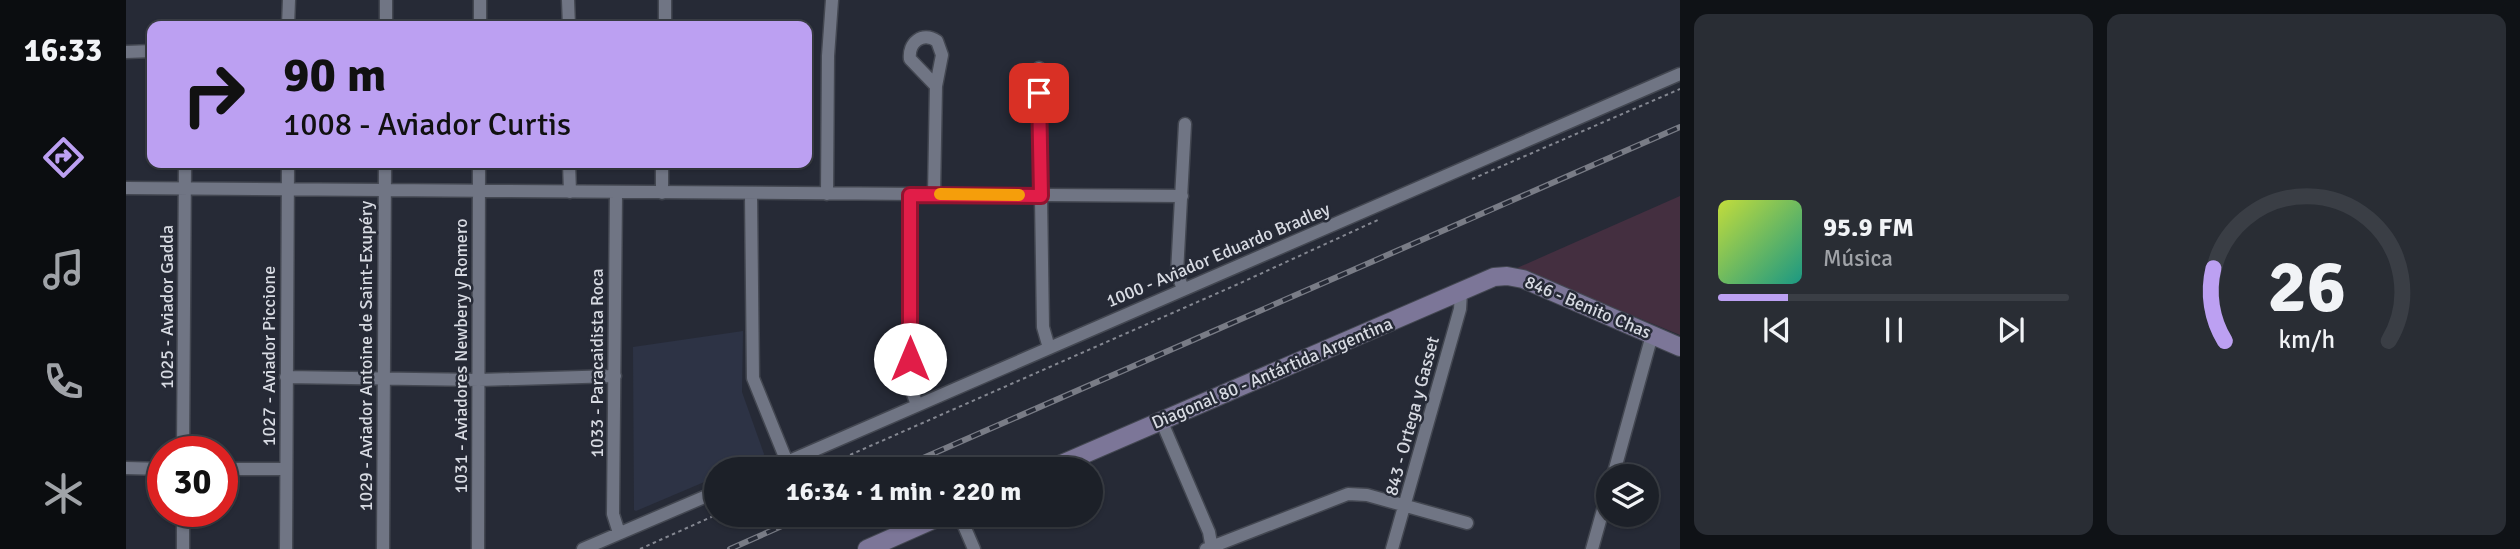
<!DOCTYPE html>
<html lang="es">
<head>
<meta charset="utf-8">
<style>
  body { margin:0; font-family:Signika,sans-serif; background:#292d34; color:#f1f3f6; height:100vh; display:flex; flex-direction:column; font-size:26px; white-space:nowrap }
  * { box-sizing:border-box; margin:0 }
  p { font-size:23px; color:#a0a3a8 }
  .icon { flex:none; width:38px; height:38px; fill:none; stroke:currentColor; stroke-width:2; stroke-linecap:round; stroke-linejoin:round }
  .map { position:relative; flex:1; overflow:hidden }
  .details { display:flex; flex-direction:column; gap:14px; padding:14px; background:#0f1216; width:840px }
  .details>* { flex:none }
  .banner { position:absolute; left:21px; top:21px; width:665px; height:147px; border-radius:14px; box-shadow:0 2px 5px #0004,0 0 0 2px #3a3e45; background:#bca0f2; color:#111; overflow:hidden }
  .controls { position:absolute; left:1470px; top:464px; display:grid; gap:14px }
  .controls a { display:grid; place-items:center; width:63px; height:63px; border-radius:50%; background:#1c2028; box-shadow:0 2px 5px #0004,0 0 0 2px #3a3e45; font-size:35px }
  .speed { position:absolute; left:21px; top:436px; display:flex; gap:14px; font-size:35px; font-weight:700; text-align:center }
  .speed>* { display:grid; place-content:center; width:91px; height:91px; border-radius:50%; background:#1c2028; box-shadow:0 2px 5px #0004,0 0 0 2px #3a3e45; line-height:1 }
  .speed .limit { border:10px solid #d22; background:#fff; color:#111 }
  .pin { position:absolute; display:grid; place-items:center; width:60px; height:60px; color:#fff; margin:-30px; border-radius:14px; box-shadow:0 4px 10px #0006 }
  .me { position:absolute; width:77px; margin:-38px; rotate:0deg; stroke-linejoin:round; filter:drop-shadow(0 0 5px #0008) }
  .turn { display:flex; align-items:center; gap:24px; height:147px; padding:0 21px; font-size:32px }
  .turn .icon { width:91px; height:91px; stroke-width:2.5 }
  .turn b { display:block; font-size:49px; line-height:60px }
  .details .widget { flex:1; display:flex; flex-direction:column; justify-content:center; gap:10px; min-width:0; padding:0 24px; border-radius:14px; background:#292d34 }
  .details .dial { align-items:center; gap:0 }
  .dial svg { height:182px; overflow:visible; fill:none; stroke:#3a3e45; stroke-width:7; stroke-linecap:round; text-anchor:middle }
  .dial text { fill:#f1f3f6; stroke:none }
  .song { display:flex; align-items:center; gap:21px }
  .cover { width:84px; height:84px; border-radius:10px; background:linear-gradient(135deg,hsl(70 70% 55%),hsl(170 70% 35%)) }
  .played { height:7px; border-radius:4px; background:linear-gradient(90deg,#bca0f2 20%,#3a3e45 20%) }
  .keys { display:flex; justify-content:space-around; direction:ltr }
  .details .tiles { flex:1; display:grid; gap:14px; grid-template-columns:repeat(2,1fr) }
  .trip { position:absolute; left:578px; top:457px; width:399px; height:70px; border-radius:35px; background:#1c2028; box-shadow:0 2px 5px #0004,0 0 0 2px #3a3e45; font-weight:700; line-height:70px; text-align:center }
  main { display:flex; flex:1; min-height:0 }
  .tabs { display:flex; flex-direction:column; width:126px; justify-content:space-around; align-items:center; background:#0b0d10; color:#a0a3a8 }
  .tabs .icon { width:49px; height:49px }
  .tabs .active { color:#bca0f2 }
  .tabs b { font-size:32px; color:#f1f3f6 }
  .map>svg:first-child { display:block }
</style>
</head>
<body>
<main>
<nav class="tabs">
<b>16:33</b>
<svg class="icon active" aria-label="directions" viewBox="0 0 24 24"><path d="M12 3l9 9-9 9-9-9zM9 14v-3h6M13 9l2 2-2 2"/></svg>
<svg class="icon" aria-label="music" viewBox="0 0 24 24"><path d="M9 18V5l10-2v13"/><circle cx="6" cy="18" r="3"/><circle cx="16" cy="16" r="3"/></svg>
<svg class="icon" aria-label="phone" viewBox="0 0 24 24"><path d="M5 4h4l2 5-3 2q2 4 5 5l2-3 5 2v4C11 20 4 13 5 4z"/></svg>
<svg class="icon" aria-label="climate" viewBox="0 0 24 24"><path d="M12 3v18M4 7l16 10M4 17L20 7"/></svg>
</nav>
<div class="map">
<svg width="1554" height="549" viewBox="0 0 1554 549">
  <rect width="100%" height="100%" fill="#262a36"/>
  <path fill="#2d3345" d="M617 331 616 392 638 454 637 457 609 469H590V477L510 511 508 510 507 347Z"/>
  <path fill="#442f40" d="M1554 196V335L1391 268Z"/>
  <g fill="none" stroke-linecap="round" stroke-linejoin="round">
    <g stroke="#434751" stroke-width="15">
      <path id="minor" d="M442 0 443 26
        M162 26 163 0
        M260 26V0
        M354 26V0
        M539 26V0
        M0 52 26 51
        M913 68 917 327 923 348
        M443 163 444 192
        M0 188 1056 196
        M490 193 487 514 493 533
        M536 193V163
        M701 194 702 56 706 0
        M808 194 810 86 816 55 811 41C796 31 782 43 784 59L810 86
        M625 195 627 378 661 462
        M784 195V386L791 405
        M1057 289 1051 273 1059 124
        M160 377 353 380 489 376
        M1035 420 1083 532 1086 549
        M57 452 59 163
        M0 468 37 469
        M96 469H160
        M645 469 1554 74
        M1487 476 1526 335
        M833 514 848 549
        M57 549V511
        M160 549 162 163
        M257 549 259 163
        M352 549 353 163
        M457 549 590 492
        M1080 549 1222 494 1241 495 1341 523
        M1266 549 1334 309 1335 292
        M1466 549 1482 492"/>
    </g>
    <g stroke="#434751" stroke-width="20">
      <path id="secondary" d="M924 469 1368 277 1381 276 1397 279 1554 347
        M741 549 820 514"/>
    </g>
    <path stroke="#848791" stroke-width="2" stroke-dasharray="3.5 3.5" stroke-linecap="butt" d="M1346 179 1554 89
      M692 469 1110 285 1254 219
      M514 549 592 514"/>
    <use href="#minor" stroke="#707584" stroke-width="12"/>
    <use href="#secondary" stroke="#7c7698" stroke-width="18"/>
    <g stroke="#797c86" stroke-width="6">
      <path id="rail" d="M772 469 1554 127
        M604 549 683 514"/>
    </g>
    <use href="#rail" stroke="#262a36" stroke-width="3.5" stroke-dasharray="10" stroke-linecap="butt"/>
  </g>
  <g fill="none" stroke-linecap="round" stroke-linejoin="round">
    <g stroke="#92132f" stroke-width="18">
      <path id="route" d="M784 359V195L915 196 913 93"/>
    </g>
    <use href="#route" stroke="#e11d48" stroke-width="12"/>
    <path stroke="#f59e0b" stroke-width="12" d="M814 194 893 195"/>
  </g>
  <g text-anchor="middle" dominant-baseline="central" stroke-width="5" stroke-linejoin="round" paint-order="stroke">
    <g font-size="18" fill="#d7dae2" stroke="#262a36">
      <text transform="translate(1092 255) rotate(-23)">1000 - Aviador Eduardo Bradley</text>
      <text transform="translate(41 307) rotate(-90)">1025 - Aviador Gadda</text>
      <text transform="translate(1462 307) rotate(23)">846 - Benito Chas</text>
      <text transform="translate(143 356) rotate(-90)">1027 - Aviador Piccione</text>
      <text transform="translate(240 356) rotate(-90)">1029 - Aviador Antoine de Saint-Exupéry</text>
      <text transform="translate(335 356) rotate(-90)">1031 - Aviadores Newbery y Romero</text>
      <text transform="translate(471 363) rotate(-90)">1033 - Paracaidista Roca</text>
      <text transform="translate(1146 373) rotate(-23)">Diagonal 80 - Antártida Argentina</text>
      <text transform="translate(1286 416) rotate(-75)">843 - Ortega y Gasset</text>
    </g>
  </g>
</svg>
<div class="controls">
<a><svg class="icon" aria-label="layers" viewBox="0 0 24 24"><path d="M12 4l9 5-9 5-9-5zM3 14l9 5 9-5"/></svg></a>
</div>
<div class="speed"><div class="limit">30</div></div>
<div class="pin" style="left:913px;top:93px;background:#d93025"><svg class="icon" aria-label="arrive" viewBox="0 0 24 24"><path d="M6 21V4h12l-3 4 3 4H6"/></svg></div>
<svg class="me" style="left:784px;top:359px" viewBox="-20 -20 40 40"><circle r="19" fill="#fff"/><path d="M0-13L10 11 0 6-10 11z" fill="#e11d48"/></svg>
<div class="trip">16:34 · 1 min · 220 m</div>
<div class="banner">
<div class="turn"><svg class="icon" aria-label="right" viewBox="0 0 24 24"><path d="M7 20v-9h11M14 6l5 5-5 5"/></svg><div><b>90 m</b>1008 - Aviador Curtis</div></div>
</div>
</div>
<section class="details">
<div class="tiles">
<div class="widget">
<div class="song"><i class="cover"></i><div><b>95.9 FM</b><p>Música</p></div></div>
<div class="played"></div>
<div class="keys"><svg class="icon" aria-label="previous" viewBox="0 0 24 24"><path d="M18 5L8 12l10 7zM5 5v14"/></svg><svg class="icon" aria-label="pause" viewBox="0 0 24 24"><path d="M8 5v14M16 5v14"/></svg><svg class="icon" aria-label="next" viewBox="0 0 24 24"><path d="M6 5l10 7-10 7zM19 5v14"/></svg></div>
</div>
<div class="widget dial"><svg viewBox="0 0 100 80">
<path d="M14 69A42 42 0 1 1 86 69"/>
<path d="M14 69A42 42 0 0 1 9 37" stroke="#bca0f2"/>
<text x="50" y="56" font-size="32" font-weight="700">26</text>
<text x="50" y="72" font-size="11">km/h</text>
</svg></div>
</div>
</section>
</main>
</body>
</html>
